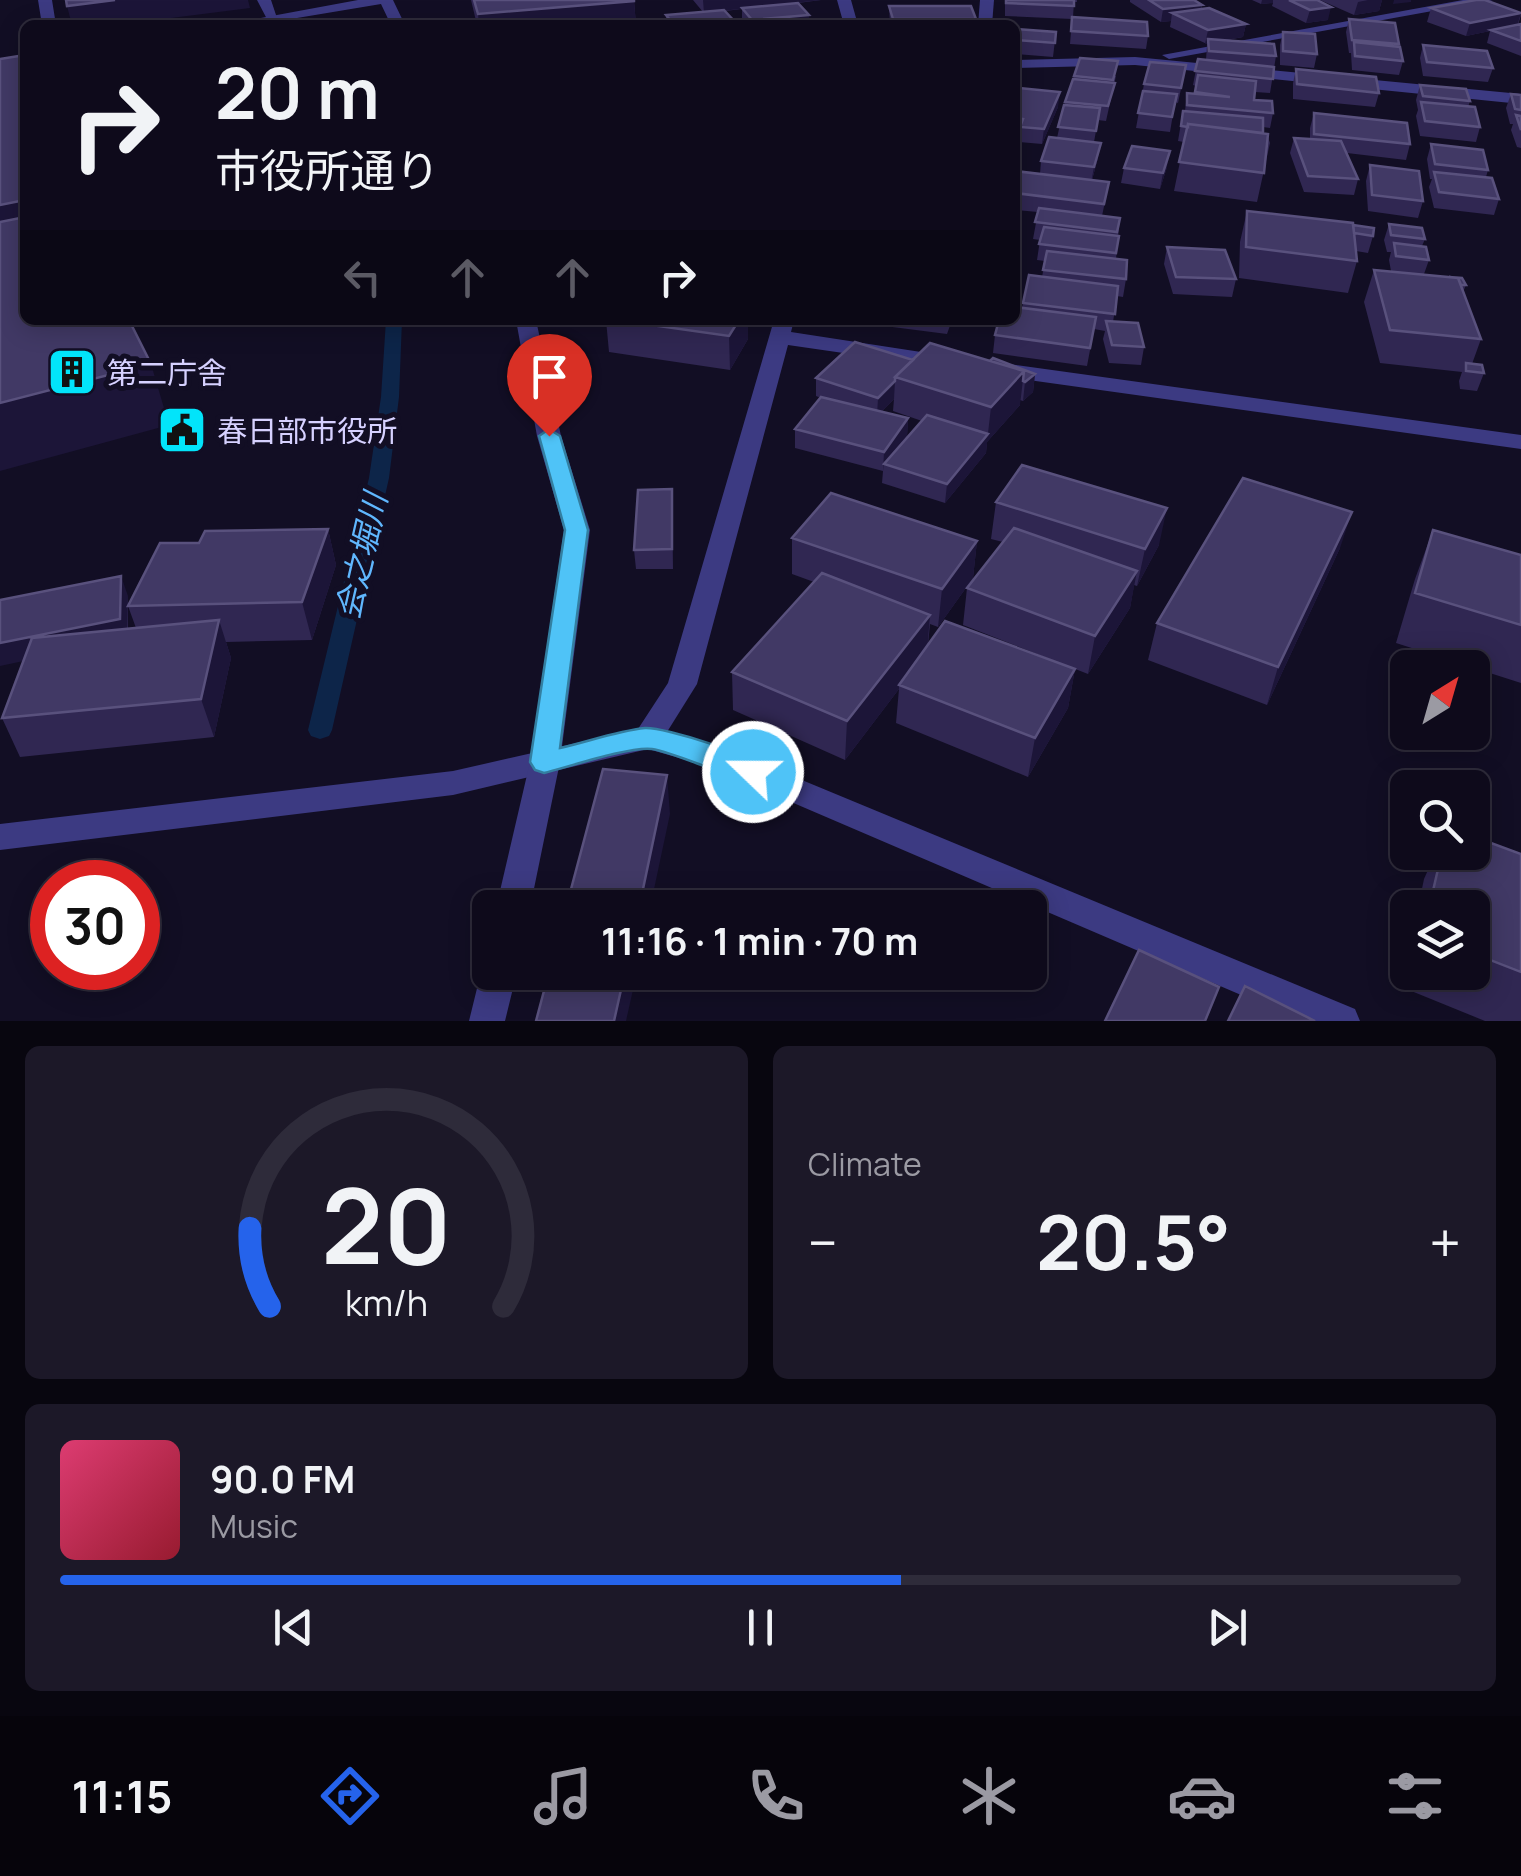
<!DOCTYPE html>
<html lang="en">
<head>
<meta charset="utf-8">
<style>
  body { margin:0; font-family:Manrope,"Noto Sans JP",sans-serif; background:#1c1828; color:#f1f3f6; height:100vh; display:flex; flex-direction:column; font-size:38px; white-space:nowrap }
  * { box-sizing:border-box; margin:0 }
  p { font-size:32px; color:#9b9aa3 }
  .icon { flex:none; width:55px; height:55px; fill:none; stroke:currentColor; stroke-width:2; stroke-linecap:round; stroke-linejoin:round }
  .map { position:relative; height:1021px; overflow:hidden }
  .panel { display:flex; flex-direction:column; gap:25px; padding:25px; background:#08060f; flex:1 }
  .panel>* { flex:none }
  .top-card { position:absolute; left:20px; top:20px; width:1000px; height:305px; border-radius:15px; box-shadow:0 5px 25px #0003,0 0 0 2px #2e2b3a; background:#0e0a1b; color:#f1f3f6; overflow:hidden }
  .needle { width:65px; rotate:37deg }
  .fabs { position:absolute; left:1390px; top:650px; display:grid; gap:20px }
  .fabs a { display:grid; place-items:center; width:100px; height:100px; border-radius:15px; background:#0e0a1b; box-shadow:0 5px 25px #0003,0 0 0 2px #2e2b3a; font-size:50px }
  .speed { position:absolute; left:30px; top:860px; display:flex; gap:20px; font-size:50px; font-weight:700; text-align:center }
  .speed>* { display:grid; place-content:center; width:130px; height:130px; border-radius:50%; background:#0e0a1b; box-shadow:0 5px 25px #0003,0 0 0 2px #2e2b3a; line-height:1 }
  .speed .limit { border:15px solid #d22; background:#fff; color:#111 }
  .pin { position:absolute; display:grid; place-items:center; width:85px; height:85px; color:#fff; margin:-102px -42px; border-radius:50% 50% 50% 0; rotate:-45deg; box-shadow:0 0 10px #0007 }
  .pin .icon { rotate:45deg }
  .me { position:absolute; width:110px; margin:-55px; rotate:292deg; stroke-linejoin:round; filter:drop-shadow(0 0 8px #0008) }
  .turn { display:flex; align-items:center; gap:35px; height:210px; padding:0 30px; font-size:45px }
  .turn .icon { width:130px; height:130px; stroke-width:2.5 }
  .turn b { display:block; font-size:70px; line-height:85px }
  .lanes { display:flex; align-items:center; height:95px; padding:0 30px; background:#0003; justify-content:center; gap:50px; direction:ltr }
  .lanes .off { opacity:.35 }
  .big { font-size:75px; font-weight:700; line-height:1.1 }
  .panel .card { flex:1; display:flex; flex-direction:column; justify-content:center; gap:15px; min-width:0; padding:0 35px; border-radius:15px; background:#1c1828 }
  .panel .dial { align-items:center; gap:0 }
  .dial svg { height:260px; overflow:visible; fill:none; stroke:#2e2b3a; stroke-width:7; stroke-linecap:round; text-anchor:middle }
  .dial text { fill:#f1f3f6; stroke:none }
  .song { display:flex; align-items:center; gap:30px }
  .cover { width:120px; height:120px; border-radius:15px; background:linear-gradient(135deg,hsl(340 70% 55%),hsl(350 70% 35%)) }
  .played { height:10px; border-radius:5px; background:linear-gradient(90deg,#2563eb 60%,#2e2b3a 60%) }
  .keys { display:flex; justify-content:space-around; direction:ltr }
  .heat { display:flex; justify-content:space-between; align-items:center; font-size:55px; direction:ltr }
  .panel .tiles { flex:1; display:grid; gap:25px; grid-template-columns:1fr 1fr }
  .card:last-child { grid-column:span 2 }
  .trip { position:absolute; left:472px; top:890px; width:575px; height:100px; border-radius:15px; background:#0e0a1b; box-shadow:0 5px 25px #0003,0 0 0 2px #2e2b3a; font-weight:700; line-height:100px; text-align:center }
  .tabs { display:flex; height:160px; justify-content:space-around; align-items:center; background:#06040b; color:#9b9aa3 }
  .tabs .icon { width:70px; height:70px }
  .tabs .current { color:#2563eb }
  .tabs b { font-size:45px; color:#f1f3f6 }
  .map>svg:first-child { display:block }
</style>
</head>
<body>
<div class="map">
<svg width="1521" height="1021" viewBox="0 0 1521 1021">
  <rect width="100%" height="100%" fill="#120e24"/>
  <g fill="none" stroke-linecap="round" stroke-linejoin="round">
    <path fill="#0d2549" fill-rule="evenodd" d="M386 320H402L399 397 389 478 332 730 329 736 320 739 311 736 308 730 369 478 381 397Z"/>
    <path fill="#3c3a82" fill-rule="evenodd" d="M980 0H994L992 25H978Z"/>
    <path fill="#3c3a82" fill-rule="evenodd" d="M38 0H52L56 25H42Z
      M257 0H271L278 21H268Z
      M837 0H851L858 25H844Z
      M1463 0H1493L1169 59 1162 55Z
      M1135 57 1521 94V104L1135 65 1015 68V60Z
      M774 320H794L791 332 947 356 958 362 947 368 788 345 697 684 667 732 727 749 1355 1009 1360 1021H1302L707 766 648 749 453 795 0 850V824L453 771 638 729 668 683Z
      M1001 363 1521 435V449L993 375 990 370 993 365Z"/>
    <path fill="#3c3a82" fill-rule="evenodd" d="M358 0H393L405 25H391L381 4 255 25H223Z
      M516 320H536L561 436 590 530 560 762 530 908H496L530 762 564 530 537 436Z
      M490 960V972H517L505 1021H469L481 972Z"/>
  </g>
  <path fill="#302752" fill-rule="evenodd" d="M471 0H634L636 25H477Z
    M693 0H821L798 3 809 25H745L742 21V9L725 11 736 23V25H666V15L703 12Z
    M1005 0H1077V2H1074L1073 17 1148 36 1146 49 1070 44 1072 19 1005 16Z
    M1130 0H1194L1202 5V9L1246 24 1243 37 1227 40 1276 56 1270 93 1255 92 1254 100 1273 113 1270 128 1263 127V133L1268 137 1270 143 1257 202 1174 191 1184 142 1178 141 1183 111H1185L1187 93 1194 94 1196 86 1193 85 1198 59 1206 60 1207 44 1170 27 1171 21 1161 22 1130 2Z
    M1252 0H1317L1328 20 1306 23 1272 6 1273 3 1261 4Z
    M1320 0H1382L1379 11 1354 15Z
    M889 6 976 19V25H890Z
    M1431 8 1521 15 1518 25 1521 24V56L1487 43 1490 31 1466 36 1427 22Z
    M1349 19 1399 44V47L1403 61 1399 75 1352 70 1351 53H1349L1346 32Z
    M1015 29 1056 32 1053 57 1015 54Z
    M1283 32 1317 54 1314 68 1280 65V45Z
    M1423 45 1493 68 1488 82 1423 76 1420 58Z
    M1186 65 1178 103 1175 102 1170 132 1136 128 1144 84Z
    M1296 69 1379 93 1375 107 1293 99V83Z
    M1074 76H1116L1106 121 1098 120 1094 142 1098 158 1092 180 1109 182 1102 216 1120 218 1116 259 1126 279 1123 297 1117 296 1113 322 1144 347 1141 365 1109 363 1103 339 1105 331 1094 329 1087 366 993 353 995 335 1022 308 1029 275 1042 277 1045 261 1037 260 1040 240 1033 239 1038 212 1015 210V171L1040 174 1041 161 1057 138 1065 102Z
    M1420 85 1470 101 1468 107 1480 127 1476 142 1420 136 1416 116 1418 110 1416 100Z
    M1511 94 1521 95V148L1517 147 1511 130 1513 124H1510L1506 108Z
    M1015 97 1058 107 1042 144 1019 142 1020 134H1015Z
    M1314 113 1410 144 1406 160 1347 153 1358 179 1354 195 1304 192 1290 153 1294 138 1310 139V128Z
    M1431 144 1488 170 1486 177 1499 199 1494 215 1434 208 1429 187 1432 179H1430L1427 159Z
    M1370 165 1423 201 1418 218 1368 211 1366 181Z
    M1167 167 1160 189 1121 183 1124 168Z
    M1247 211 1353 225 1373 236 1368 253 1356 251 1357 261 1348 293 1239 278 1240 242Z
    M1389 224 1425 239 1422 246 1429 260 1424 274 1466 285 1463 292 1481 339 1472 364 1484 373 1477 391 1460 389 1459 381 1462 372 1380 363 1364 302 1374 270 1391 271 1389 260 1391 252H1387L1384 240Z
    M1167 247 1236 279 1232 297 1173 294 1164 264Z
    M606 320H739L748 339 730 370 609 352Z
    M838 320H952L947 334Z
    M913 360 1035 374 1033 392 1023 401 1020 400V405L987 442 986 453 945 503 882 483 883 471 795 448V429L821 398 816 396V378ZM894 399 893 411 922 421 907 437 908 418 881 412Z
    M672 489 673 569H636L634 550Z
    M996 502 1159 545 1137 586 1134 585 1130 608 1088 674 963 625 967 588 1003 542 991 539Z
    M328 529 336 565 312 640 226 642 231 658 214 737 20 757 2 718 128 596V629L136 628 128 606 199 543Z
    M1433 530 1521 555V683L1396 643 1415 579Z
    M792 538 977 541 973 578 938 627 930 624 928 645 1075 669 1068 708 1028 777 896 723 899 689 845 760 733 710 732 672 814 582 792 574Z
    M1340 548 1267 705 1148 660 1157 623Z
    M1436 852 1521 854V1021H1485L1399 986 1408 950V972H1472V908H1418L1424 879Z"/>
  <path fill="#1c1538" d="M88 0H248L250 8 116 25H72L67 6Z
    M703 0H821L704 13Z
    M1262 0H1273V3L1261 4Z
    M1368 0H1382L1379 11 1354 15 1358 2Z
    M1394 0H1411V2L1393 4Z
    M634 1 636 25H479L478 14Z
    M1202 5 1200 18 1172 13 1171 21 1161 22 1163 9Z
    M1331 7 1328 20 1306 23 1310 10Z
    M1521 13 1517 26 1491 30 1490 31 1466 36 1470 23Z
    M809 15V25H752V20Z
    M1246 24 1243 37 1208 43V39L1207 44H1205L1208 30Z
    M1060 92 1058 107 1042 144 1044 129Z
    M1101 143 1098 158 1091 183 1094 167Z
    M1170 151 1167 167 1160 189 1163 173Z
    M25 200V258L0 264V205Z
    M739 320H748V339L730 370 729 336Z
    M151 364 169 425 0 471V403Z
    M1024 371 1020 405 987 442 991 407Z
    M1035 374 1033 392 1023 401 1025 382Z
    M895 381 894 399 877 416 878 398Z
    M908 418 907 437 884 464 883 471 884 452Z
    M988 434 986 453 945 503 947 484Z
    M1167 508 1159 545 1137 586 1145 549Z
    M1352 512 1340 548 1267 705 1278 667Z
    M328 529 336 565 312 640 302 602Z
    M977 541 973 578 938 627 942 589Z
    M1137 571 1130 608 1088 674 1095 636Z
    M121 576 128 596 127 639 0 666V643Z
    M930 615 927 652 899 685V689L845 760 847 721Z
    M219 620 231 658 214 737 201 699Z
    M1075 669 1068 708 1028 777 1035 738Z
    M667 775 670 814 650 908H639Z
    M625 972H637L626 1021H614Z"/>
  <path fill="#413965" stroke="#59517d" stroke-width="2.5" d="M66 0H115L67 6Z
    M474 0H634V1L478 14Z
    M1006 0H1074V6L1006 3Z
    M1149 0H1194L1202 5 1163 9Z
    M1289 0H1317L1331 7 1310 10Z
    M1476 0H1485L1521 13 1470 23 1431 8Z
    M798 3 809 15 752 20 742 8Z
    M889 6H971L976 19H893Z
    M1209 8 1246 24 1208 30 1172 13Z
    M724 10 736 23 713 25H674L666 15Z
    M1072 17 1147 22 1148 36 1071 31Z
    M1349 19 1395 23 1399 44 1352 40Z
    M1521 24V41L1491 30Z
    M1015 29 1056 32 1055 43 1015 40Z
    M1283 32 1315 34 1317 54 1283 51Z
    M1208 39 1274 44 1276 56 1209 51Z
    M1354 42 1400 47 1403 61 1355 56Z
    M1423 45 1487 51 1493 68 1427 62Z
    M25 55V200L0 205V59Z
    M1080 58 1118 61 1113 80 1074 76Z
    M1198 59 1274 67 1273 79 1195 71Z
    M1150 62 1186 65 1181 88 1144 84Z
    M1296 69 1376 77 1379 93 1297 84Z
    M1198 75 1256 81 1254 100 1272 101 1273 113 1187 105V93L1230 97 1195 92Z
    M1073 79 1115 83 1108 106 1065 102Z
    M1420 85 1466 89 1470 101 1423 96Z
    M1019 88 1060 92 1044 129 1020 127 1023 119 1015 118V97Z
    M1143 91 1177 94 1172 117 1138 113Z
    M1511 94 1521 95V110L1515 109Z
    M1421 102 1475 107 1480 127 1425 121Z
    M1064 105 1100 108 1096 131 1058 127Z
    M1183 111 1263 118V133L1188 124V127L1181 126Z
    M1314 113 1407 123 1410 144 1314 134Z
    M1516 115 1521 116V130Z
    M1188 124 1268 134 1264 173 1179 162Z
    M1049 137 1101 143 1094 167 1041 161Z
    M1294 138 1341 141 1358 179 1308 176Z
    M1431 144 1483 150 1488 170 1435 164Z
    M1132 146 1170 151 1163 173 1124 168Z
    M1370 165 1419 171 1423 201 1372 195Z
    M1015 171 1109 182 1104 204 1015 193Z
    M1434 172 1492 178 1499 199 1439 192Z
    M1039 208 1120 218 1117 232 1035 222Z
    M1247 211 1353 223 1357 261 1246 247Z
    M25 217V320H129L151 364 0 403V222Z
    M1389 224 1422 228 1425 239 1391 235Z
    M1353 225 1374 228 1373 236 1354 233Z
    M1044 227 1119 236 1116 253 1039 244Z
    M1394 243 1426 247 1429 260 1396 256Z
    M1167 247 1225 250 1236 279 1176 277Z
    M1047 251 1127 260 1126 279 1043 270Z
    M1374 270 1458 278 1481 339 1390 330Z
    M1029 275 1118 286 1115 314 1023 303Z
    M1449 277 1462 278 1466 285H1461L1458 278Z
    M1015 307 1096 317 1090 348 995 335 999 320H1015Z
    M616 320H739L729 336Z
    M1106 321 1138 323 1144 347 1112 345Z
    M855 342 913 360 895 377V381L878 398 816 378Z
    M930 343 1024 371 991 407 895 377Z
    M993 358 1035 374 1025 382 1023 381 1024 371 990 361Z
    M1466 363 1482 365 1484 373 1466 371Z
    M821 397 908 418 884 452 795 429Z
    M927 415 988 434 947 484 884 464Z
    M1022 465 1167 508 1145 549 996 502Z
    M1243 478 1352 512 1278 667 1157 623Z
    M672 489V549L634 550 638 490Z
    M831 493 977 541 942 589 792 538Z
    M1014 528 1137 571 1095 636 967 588Z
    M328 529 302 602 128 606 160 543H199L205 531Z
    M1433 530 1521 555V625L1415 593Z
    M822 573 930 615 847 721 732 672Z
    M121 576 120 619 0 643V600Z
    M219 620 201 699 2 718 32 638Z
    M945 621 1075 669 1035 738 899 685Z
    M603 769 667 775 639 908H566Z
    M1472 836 1521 854V972L1472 953V908H1429L1442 852H1472Z
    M1139 950 1219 987 1205 1021H1105Z
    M549 972H625L614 1021H536Z
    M1245 986 1315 1021H1228Z"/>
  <path fill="#4fc3f7" stroke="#337fa1" stroke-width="2.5" d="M549 429 560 436 588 530 560 748C587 742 617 731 645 728 665 727 758 756 767 772L763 780C743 786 679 753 652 749 631 746 568 767 544 773L535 770 530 762 565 530 539 436Z"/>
  <defs>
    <g id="building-square" transform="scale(2.5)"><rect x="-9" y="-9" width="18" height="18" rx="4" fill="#02e4fa" stroke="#120e24"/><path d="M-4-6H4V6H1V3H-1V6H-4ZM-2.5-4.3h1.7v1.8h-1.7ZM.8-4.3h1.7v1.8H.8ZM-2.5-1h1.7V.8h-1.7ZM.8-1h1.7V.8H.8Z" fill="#111"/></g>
    <g id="civic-square" transform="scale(2.5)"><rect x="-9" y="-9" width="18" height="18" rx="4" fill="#02e4fa" stroke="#120e24"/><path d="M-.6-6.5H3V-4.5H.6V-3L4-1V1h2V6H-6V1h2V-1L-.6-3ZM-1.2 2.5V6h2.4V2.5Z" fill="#111"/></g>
  </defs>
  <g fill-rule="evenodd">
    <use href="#building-square" x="72" y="372"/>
    <use href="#civic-square" x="182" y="430"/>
  </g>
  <g text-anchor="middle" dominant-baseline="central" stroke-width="10" stroke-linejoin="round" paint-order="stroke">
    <g font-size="30" fill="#d6d1ff" stroke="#120e24" text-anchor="start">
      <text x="107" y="372">第二庁舎</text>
      <text x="217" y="430">春日部市役所</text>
    </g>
    <g font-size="32" font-style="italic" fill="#60b7fe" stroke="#120e24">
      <text transform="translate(361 556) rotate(-77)">会之堀川</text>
    </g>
  </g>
</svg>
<div class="fabs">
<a><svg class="needle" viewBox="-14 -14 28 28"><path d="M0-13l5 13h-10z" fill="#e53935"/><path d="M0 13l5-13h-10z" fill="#9b9aa3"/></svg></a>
<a><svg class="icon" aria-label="search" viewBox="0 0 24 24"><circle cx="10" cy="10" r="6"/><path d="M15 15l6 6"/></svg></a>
<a><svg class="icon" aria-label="layers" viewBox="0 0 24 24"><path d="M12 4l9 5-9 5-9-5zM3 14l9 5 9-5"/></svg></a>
</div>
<div class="speed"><div class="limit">30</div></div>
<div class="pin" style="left:549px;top:436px;background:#d93025"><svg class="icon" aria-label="arrive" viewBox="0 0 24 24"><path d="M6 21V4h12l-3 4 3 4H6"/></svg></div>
<svg class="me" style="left:753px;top:772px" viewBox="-20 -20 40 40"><circle r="17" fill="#4fc3f7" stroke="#fff" stroke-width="3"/><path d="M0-11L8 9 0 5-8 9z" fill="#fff"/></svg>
<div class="trip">11:16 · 1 min · 70 m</div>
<div class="top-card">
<div class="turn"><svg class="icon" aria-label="right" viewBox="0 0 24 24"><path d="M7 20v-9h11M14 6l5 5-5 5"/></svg><div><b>20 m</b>市役所通り</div></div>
<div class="lanes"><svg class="icon off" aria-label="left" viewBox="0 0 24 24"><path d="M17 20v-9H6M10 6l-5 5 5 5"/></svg><svg class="icon off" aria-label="ahead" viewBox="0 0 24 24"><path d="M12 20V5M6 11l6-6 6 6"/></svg><svg class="icon off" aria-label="ahead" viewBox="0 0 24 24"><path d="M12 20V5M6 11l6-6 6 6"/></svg><svg class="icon" aria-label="right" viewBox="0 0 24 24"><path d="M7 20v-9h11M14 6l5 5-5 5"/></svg></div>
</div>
</div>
<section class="panel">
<div class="tiles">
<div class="card dial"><svg viewBox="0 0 100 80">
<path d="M14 69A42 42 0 1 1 86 69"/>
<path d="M14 69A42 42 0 0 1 8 45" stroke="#2563eb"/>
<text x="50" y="56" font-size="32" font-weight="700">20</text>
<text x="50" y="72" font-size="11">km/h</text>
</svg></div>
<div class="card"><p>Climate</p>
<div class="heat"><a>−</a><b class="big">20.5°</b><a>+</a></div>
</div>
<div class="card">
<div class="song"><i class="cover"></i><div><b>90.0 FM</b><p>Music</p></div></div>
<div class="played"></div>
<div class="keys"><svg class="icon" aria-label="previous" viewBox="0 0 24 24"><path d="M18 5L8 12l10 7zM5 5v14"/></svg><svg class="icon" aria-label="pause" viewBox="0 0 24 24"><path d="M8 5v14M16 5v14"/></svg><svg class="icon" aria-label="next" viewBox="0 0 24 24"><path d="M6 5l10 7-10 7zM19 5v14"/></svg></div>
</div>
</div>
</section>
<nav class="tabs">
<b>11:15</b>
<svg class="icon current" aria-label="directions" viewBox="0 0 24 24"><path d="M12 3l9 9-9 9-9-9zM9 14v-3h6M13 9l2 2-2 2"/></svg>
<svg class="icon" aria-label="music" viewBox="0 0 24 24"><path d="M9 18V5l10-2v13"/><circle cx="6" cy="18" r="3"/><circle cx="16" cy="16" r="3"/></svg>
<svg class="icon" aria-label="phone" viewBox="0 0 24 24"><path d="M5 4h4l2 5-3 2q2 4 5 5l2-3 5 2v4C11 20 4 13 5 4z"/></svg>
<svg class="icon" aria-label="climate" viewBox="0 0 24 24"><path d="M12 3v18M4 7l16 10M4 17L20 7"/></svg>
<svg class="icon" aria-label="car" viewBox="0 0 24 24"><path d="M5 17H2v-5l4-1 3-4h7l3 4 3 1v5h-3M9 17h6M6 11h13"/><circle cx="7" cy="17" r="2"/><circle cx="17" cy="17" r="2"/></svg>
<svg class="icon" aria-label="filters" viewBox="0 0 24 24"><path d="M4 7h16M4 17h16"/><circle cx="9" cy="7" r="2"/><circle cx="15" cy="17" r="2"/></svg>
</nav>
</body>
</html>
